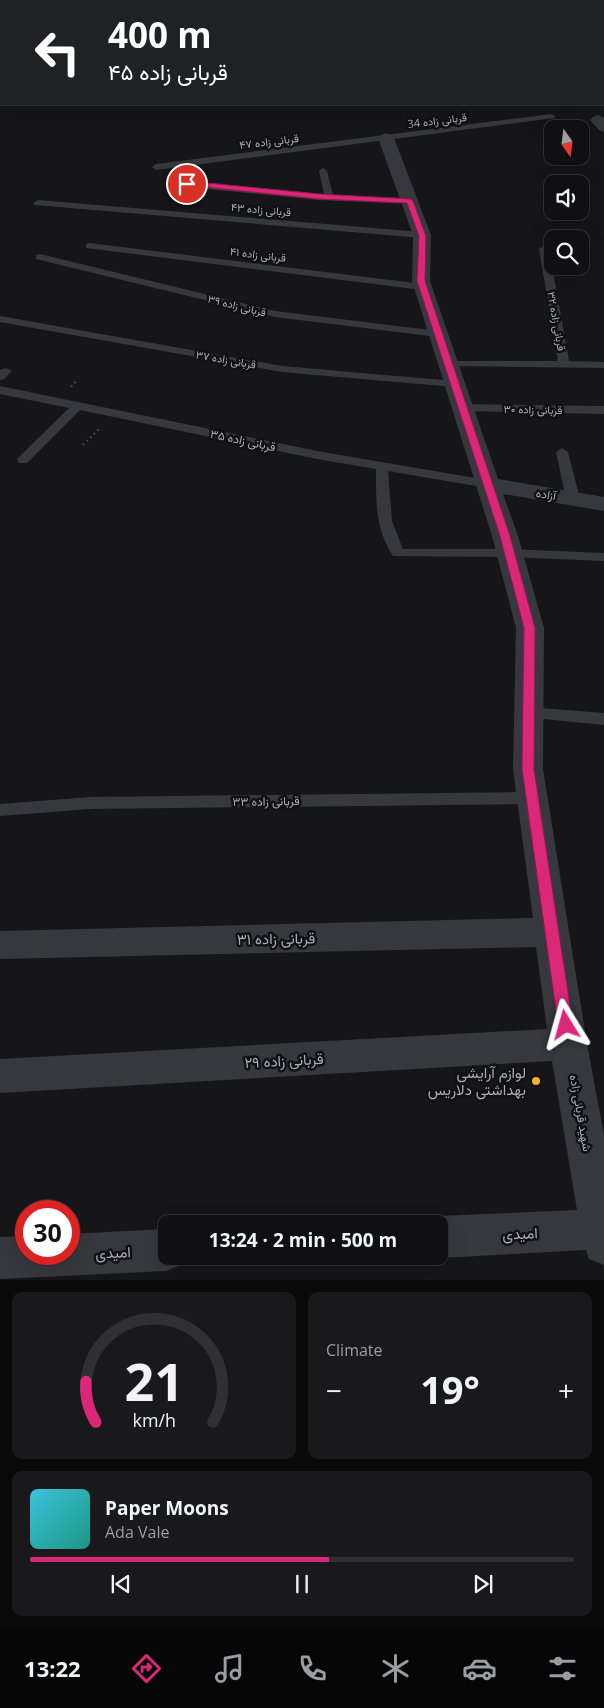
<!DOCTYPE html>
<html lang="en">
<head>
<meta charset="utf-8">
<style>
  body { margin:0; font-family:"Open Sans",Vazirmatn,sans-serif; background:#19191b; color:#f1f3f6; height:100vh; display:flex; flex-direction:column; font-size:19px; white-space:nowrap }
  * { box-sizing:border-box; margin:0 }
  p { font-size:16px; color:#9c9d9f }
  .icon { flex:none; width:28px; height:28px; fill:none; stroke:currentColor; stroke-width:2; stroke-linecap:round; stroke-linejoin:round }
  .map { position:relative; height:1280px; overflow:hidden }
  .details { display:flex; flex-direction:column; gap:12px; padding:12px; background:#09090a; flex:1 }
  .details>* { flex:none }
  .guide { position:absolute; left:0px; top:0px; width:605px; height:105px; box-shadow:0 5px 20px #0002,0 0 0 1px #303032; background:#202124; color:#fff; overflow:hidden }
  .needle { width:32px; rotate:166deg }
  .buttons { position:absolute; left:544px; top:120px; display:grid; gap:10px }
  .buttons a { display:grid; place-items:center; width:45px; height:45px; border-radius:10px; background:#101012; box-shadow:0 5px 20px #0002,0 0 0 1px #303032; font-size:25px }
  .speed { position:absolute; left:15px; top:1200px; display:flex; gap:10px; font-size:25px; font-weight:700; text-align:center }
  .speed>* { display:grid; place-content:center; width:65px; height:65px; border-radius:50%; background:#101012; box-shadow:0 5px 20px #0002,0 0 0 1px #303032; line-height:1 }
  .speed .limit { border:8px solid #d22; background:#fff; color:#111 }
  .pin { position:absolute; display:grid; place-items:center; width:42px; height:42px; color:#fff; margin:-21px; border:2px solid #fff; border-radius:50%; box-shadow:0 1px 5px #0007 }
  .me { position:absolute; width:55px; margin:-28px; rotate:352deg; stroke-linejoin:round; filter:drop-shadow(0 0 4px #0008) }
  .turn { display:flex; align-items:center; gap:18px; height:105px; padding:0 25px; font-size:22px }
  .turn .icon { width:65px; height:65px; stroke-width:2.5 }
  .turn b { display:block; font-size:35px; line-height:42px }
  .big { font-size:38px; font-weight:700; line-height:1.1 }
  .details .widget { flex:1; display:flex; flex-direction:column; justify-content:center; gap:8px; min-width:0; padding:0 18px; border-radius:10px; background:#19191b }
  .details .dial { align-items:center; gap:0 }
  .dial svg { height:130px; overflow:visible; fill:none; stroke:#303032; stroke-width:7; stroke-linecap:round; text-anchor:middle }
  .dial text { fill:#f1f3f6; stroke:none }
  .song { display:flex; align-items:center; gap:15px }
  .cover { width:60px; height:60px; border-radius:8px; background:linear-gradient(135deg,hsl(190 70% 55%),hsl(170 70% 35%)) }
  .played { height:5px; border-radius:2px; background:linear-gradient(90deg,#db2777 55%,#303032 55%) }
  .keys { display:flex; justify-content:space-around; direction:ltr }
  .heat { display:flex; justify-content:space-between; align-items:center; font-size:28px; direction:ltr }
  .details .tiles { flex:1; display:grid; gap:12px; grid-template-columns:1fr 1fr }
  .widget:last-child { grid-column:span 2 }
  .trip { position:absolute; left:158px; top:1215px; width:290px; height:50px; border-radius:10px; background:#101012; box-shadow:0 5px 20px #0002,0 0 0 1px #303032; font-weight:700; line-height:50px; text-align:center }
  .tab-bar { display:flex; height:80px; justify-content:space-around; align-items:center; background:#060607; color:#9c9d9f }
  .tab-bar .icon { width:35px; height:35px }
  .tab-bar .on { color:#db2777 }
  .tab-bar b { font-size:22px; color:#f1f3f6 }
  .map>svg:first-child { display:block }
</style>
</head>
<body>
<div class="map">
<svg width="604" height="1281" viewBox="0 0 604 1281">
  <rect width="100%" height="100%" fill="#161618"/>
  <g fill="none" stroke-linecap="round" stroke-linejoin="round">
    <path stroke="#3d3f44" stroke-width="2.5" stroke-dasharray="2 3" stroke-linecap="butt" d="M71 387 77 380
      M83 445 100 428"/>
    <path fill="#37383d" fill-rule="evenodd" d="M551 114 555 116 554 118 156 170 152 167 156 164Z
      M323 168 327 171 333 195 410 198 415 201 410 204 319 200 187 187 182 184 187 181 324 194 319 171Z
      M38 200 422 232 427 235 422 238 35 205 33 203Z
      M89 243 423 284 428 287 423 290 86 248V244Z
      M544 246 549 249 569 361 604 362V368L444 366 442 364 448 361H558L539 249Z
      M40 254 275 311 438 331 444 334 438 337 275 317 36 259V255Z
      M0 316 282 366 454 381 460 384 454 387 282 372 0 322Z
      M6 368 12 371 4 379 0 380V370Z
      M0 386 317 451 493 481 494 484 488 488 388 471 392 521 403 549H509L604 553V561L509 557 393 556C375 529 376 500 376 469L317 459 80 410 27 463H19L17 460 19 457 69 408 0 394Z
      M462 404 604 406V414L458 411 456 408 458 405Z
      M562 448 568 452 580 499 573 503 566 499 556 452Z
      M529 707 604 713V725L523 717 521 713 523 709Z
      M532 792 538 794 541 798 538 802 532 804 90 809 0 816V804L90 797Z"/>
    <path fill="#37383d" fill-rule="evenodd" d="M219 0H232L233 1H220Z
      M0 3 1 4V12L0 11Z
      M598 115 604 118V132L599 130 590 120 593 117Z
      M386 133 391 135 394 138 431 235 430 281 498 479 604 497V511L503 494 518 536 544 628 543 769 587 1044 604 1135V1265L589 1259 586 1250 439 1258 435 1256H439V1224H424L439 1216 577 1210 552 1061 0 1093V1059L547 1029 536 947 0 959V931L533 918 513 769 516 628 492 536 412 281 413 235 378 138 381 135Z
      M166 1229V1256H184L181 1265 166 1271 0 1279V1237L26 1236V1254H69V1234Z"/>
    <path fill="#37383d" fill-rule="evenodd" d="M0 54H1V62H0Z"/>
  </g>
  <path fill="#db2777" stroke="#8e194d" d="M187 181 319 194 410 199 413 201 426 236 425 281 510 536 535 628 534 769 573 1025 571 1030 566 1032 560 1030 558 1025 522 769 524 628 500 536 417 281 419 236 407 203 319 199 185 185 184 184Z"/>
  <circle fill="#f2b134" stroke="#111113" stroke-width="2" cx="536" cy="1081" r="5"/>
  <g text-anchor="middle" dominant-baseline="central" stroke-width="5" stroke-linejoin="round" paint-order="stroke">
    <g font-size="11" fill="#a8adb8" stroke="#111113">
      <text transform="translate(437 120) rotate(-7)">قربانی زاده 34</text>
      <text transform="translate(269 141) rotate(-7)">قربانی زاده ۴۷</text>
      <text transform="translate(261 209) rotate(5)">قربانی زاده ۴۳</text>
      <text transform="translate(258 254) rotate(7)">قربانی زاده ۴۱</text>
      <text transform="translate(237 305) rotate(14)">قربانی زاده ۳۹</text>
      <text transform="translate(557 321) rotate(80)">قربانی زاده ۳۲</text>
      <text transform="translate(226 359) rotate(10)">قربانی زاده ۳۷</text>
      <text transform="translate(533 409) rotate(1)">قربانی زاده ۳۰</text>
    </g>
    <g font-size="12" fill="#a8adb8" stroke="#111113">
      <text transform="translate(243 440) rotate(12)">قربانی زاده ۳۵</text>
      <text transform="translate(546 494) rotate(10)">آزاده</text>
      <text transform="translate(266 801) rotate(-1)">قربانی زاده ۳۳</text>
      <text transform="translate(581 1113) rotate(80)">شهید قربانی زاده</text>
    </g>
    <g font-size="15" fill="#a8adb8" stroke="#111113">
      <text transform="translate(276 938) rotate(-1)">قربانی زاده ۳۱</text>
      <text transform="translate(284 1060) rotate(-3)">قربانی زاده ۲۹</text>
      <text transform="translate(520 1233) rotate(-3)">امیدی</text>
      <text transform="translate(113 1252) rotate(-3)">امیدی</text>
    </g>
    <g font-size="15" fill="#a8adb8" stroke="#111113" text-anchor="end">
      <text x="526" y="1072">لوازم آرایشی<tspan x="526" dy="17">بهداشتی دلاریس</tspan></text>
    </g>
  </g>
</svg>
<div class="buttons">
<a><svg class="needle" viewBox="-14 -14 28 28"><path d="M0-13l5 13h-10z" fill="#e53935"/><path d="M0 13l5-13h-10z" fill="#9c9d9f"/></svg></a>
<a><svg class="icon" aria-label="sound" viewBox="0 0 24 24"><path d="M4 9h4l5-4v14l-5-4H4zM17 9q2 3 0 6"/></svg></a>
<a><svg class="icon" aria-label="search" viewBox="0 0 24 24"><circle cx="10" cy="10" r="6"/><path d="M15 15l6 6"/></svg></a>
</div>
<div class="speed"><div class="limit">30</div></div>
<div class="pin" style="left:187px;top:184px;background:#d93025"><svg class="icon" aria-label="arrive" viewBox="0 0 24 24"><path d="M6 21V4h12l-3 4 3 4H6"/></svg></div>
<svg class="me" style="left:566px;top:1025px" viewBox="-20 -20 40 40"><path d="M0-17L14 15 0 8-14 15z" fill="#db2777" stroke="#fff" stroke-width="4"/></svg>
<div class="trip">13:24 · 2 min · 500 m</div>
<div class="guide">
<div class="turn"><svg class="icon" aria-label="left" viewBox="0 0 24 24"><path d="M17 20v-9H6M10 6l-5 5 5 5"/></svg><div><b>400 m</b>قربانی زاده ۴۵</div></div>
</div>
</div>
<section class="details">
<div class="tiles">
<div class="widget dial"><svg viewBox="0 0 100 80">
<path d="M14 69A42 42 0 1 1 86 69"/>
<path d="M14 69A42 42 0 0 1 8 44" stroke="#db2777"/>
<text x="50" y="56" font-size="32" font-weight="700">21</text>
<text x="50" y="72" font-size="11">km/h</text>
</svg></div>
<div class="widget"><p>Climate</p>
<div class="heat"><a>−</a><b class="big">19°</b><a>+</a></div>
</div>
<div class="widget">
<div class="song"><i class="cover"></i><div><b>Paper Moons</b><p>Ada Vale</p></div></div>
<div class="played"></div>
<div class="keys"><svg class="icon" aria-label="previous" viewBox="0 0 24 24"><path d="M18 5L8 12l10 7zM5 5v14"/></svg><svg class="icon" aria-label="pause" viewBox="0 0 24 24"><path d="M8 5v14M16 5v14"/></svg><svg class="icon" aria-label="next" viewBox="0 0 24 24"><path d="M6 5l10 7-10 7zM19 5v14"/></svg></div>
</div>
</div>
</section>
<nav class="tab-bar">
<b>13:22</b>
<svg class="icon on" aria-label="directions" viewBox="0 0 24 24"><path d="M12 3l9 9-9 9-9-9zM9 14v-3h6M13 9l2 2-2 2"/></svg>
<svg class="icon" aria-label="music" viewBox="0 0 24 24"><path d="M9 18V5l10-2v13"/><circle cx="6" cy="18" r="3"/><circle cx="16" cy="16" r="3"/></svg>
<svg class="icon" aria-label="phone" viewBox="0 0 24 24"><path d="M5 4h4l2 5-3 2q2 4 5 5l2-3 5 2v4C11 20 4 13 5 4z"/></svg>
<svg class="icon" aria-label="climate" viewBox="0 0 24 24"><path d="M12 3v18M4 7l16 10M4 17L20 7"/></svg>
<svg class="icon" aria-label="car" viewBox="0 0 24 24"><path d="M5 17H2v-5l4-1 3-4h7l3 4 3 1v5h-3M9 17h6M6 11h13"/><circle cx="7" cy="17" r="2"/><circle cx="17" cy="17" r="2"/></svg>
<svg class="icon" aria-label="filters" viewBox="0 0 24 24"><path d="M4 7h16M4 17h16"/><circle cx="9" cy="7" r="2"/><circle cx="15" cy="17" r="2"/></svg>
</nav>
</body>
</html>
